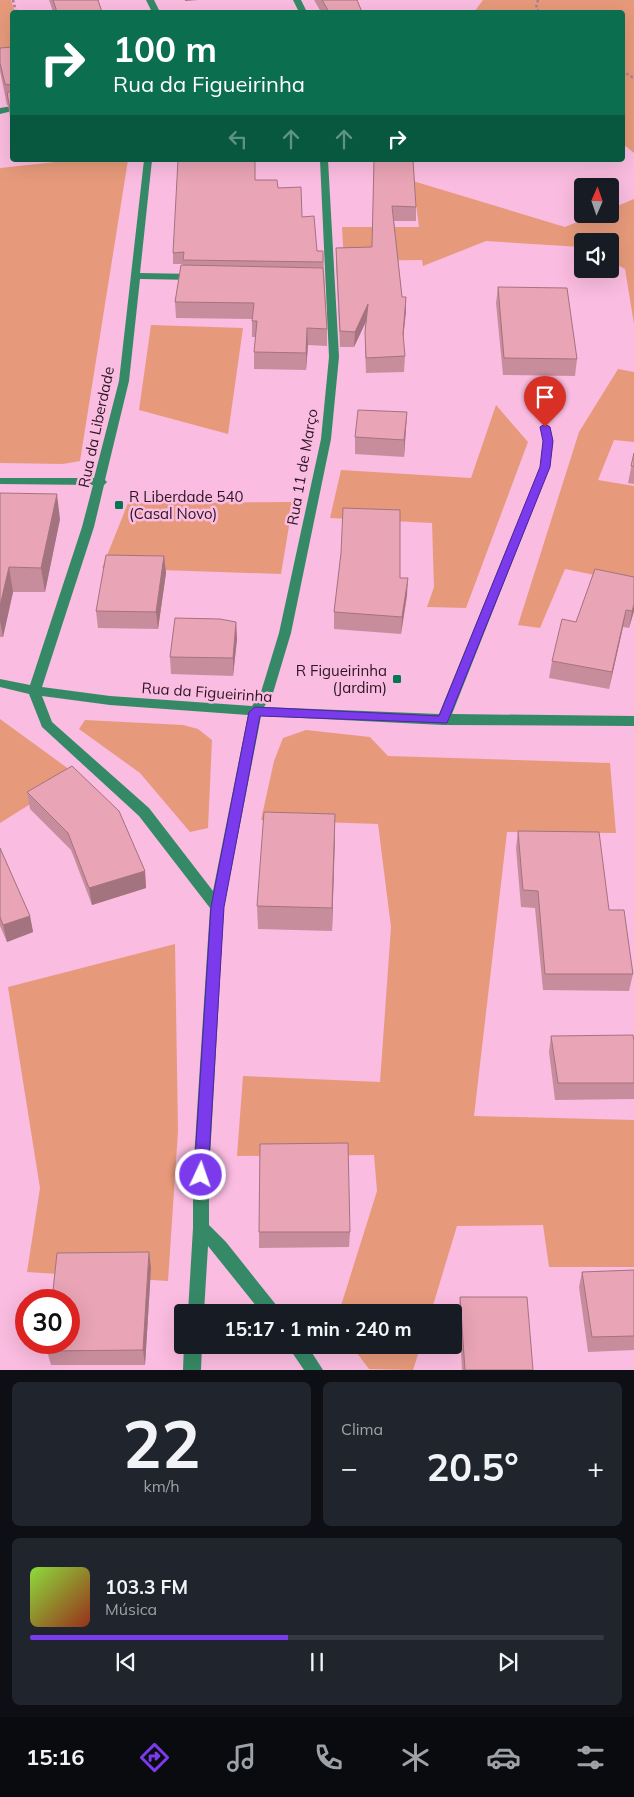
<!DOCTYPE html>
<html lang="pt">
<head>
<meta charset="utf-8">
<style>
  body { margin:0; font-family:Mulish,sans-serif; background:#20242c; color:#f1f3f6; height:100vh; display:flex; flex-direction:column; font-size:19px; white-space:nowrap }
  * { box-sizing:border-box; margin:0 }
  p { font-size:16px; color:#9ea1a6 }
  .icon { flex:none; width:28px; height:28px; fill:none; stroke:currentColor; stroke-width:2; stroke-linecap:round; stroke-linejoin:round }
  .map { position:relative; height:1370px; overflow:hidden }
  .sheet { display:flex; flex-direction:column; gap:12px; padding:12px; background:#0d0f14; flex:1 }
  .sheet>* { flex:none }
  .top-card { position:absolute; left:10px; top:10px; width:615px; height:152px; border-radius:5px; box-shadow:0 5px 20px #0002; background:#0b6e4f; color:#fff; overflow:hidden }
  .needle { width:32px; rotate:2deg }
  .fabs { position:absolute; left:574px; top:178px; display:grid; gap:10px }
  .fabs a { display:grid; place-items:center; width:45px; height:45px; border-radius:5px; background:#171b24; box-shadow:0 5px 20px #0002; font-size:25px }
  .speed { position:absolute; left:15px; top:1289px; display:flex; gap:10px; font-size:25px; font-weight:700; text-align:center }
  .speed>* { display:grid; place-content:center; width:65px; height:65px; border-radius:50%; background:#171b24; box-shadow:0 5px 20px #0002; line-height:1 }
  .speed .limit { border:8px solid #d22; background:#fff; color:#111 }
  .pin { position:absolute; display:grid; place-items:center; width:42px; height:42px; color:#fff; margin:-51px -21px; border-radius:50% 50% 50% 0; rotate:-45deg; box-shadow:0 0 5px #0007 }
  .pin .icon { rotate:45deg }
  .me { position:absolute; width:55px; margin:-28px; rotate:3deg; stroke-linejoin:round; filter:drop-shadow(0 0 4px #0008) }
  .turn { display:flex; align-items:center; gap:18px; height:105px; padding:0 20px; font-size:22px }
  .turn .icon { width:65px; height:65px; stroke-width:2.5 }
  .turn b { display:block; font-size:35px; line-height:42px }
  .lanes { display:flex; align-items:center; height:48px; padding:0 20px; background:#0003; justify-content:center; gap:25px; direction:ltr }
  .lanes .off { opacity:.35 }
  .big { font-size:38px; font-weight:700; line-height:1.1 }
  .sheet .tile { flex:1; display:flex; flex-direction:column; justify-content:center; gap:8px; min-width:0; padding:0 18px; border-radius:8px; background:#20242c }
  .sheet .dial { align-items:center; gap:0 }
  .dial b { font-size:65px; line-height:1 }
  .song { display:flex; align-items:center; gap:15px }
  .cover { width:60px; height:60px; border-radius:8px; background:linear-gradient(135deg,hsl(90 70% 55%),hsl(10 70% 35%)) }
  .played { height:5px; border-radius:2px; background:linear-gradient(90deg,#7c3aed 45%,#363941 45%) }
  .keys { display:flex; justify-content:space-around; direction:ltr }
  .heat { display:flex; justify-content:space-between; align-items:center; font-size:28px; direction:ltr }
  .sheet .tiles { flex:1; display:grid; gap:12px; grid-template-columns:1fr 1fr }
  .tile:last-child { grid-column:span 2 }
  .trip { position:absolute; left:174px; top:1304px; width:288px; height:50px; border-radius:5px; background:#171b24; box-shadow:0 5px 20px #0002; font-weight:700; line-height:50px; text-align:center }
  .tabs { display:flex; height:80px; justify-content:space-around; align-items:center; background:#090b0e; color:#9ea1a6 }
  .tabs .icon { width:35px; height:35px }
  .tabs .on { color:#7c3aed }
  .tabs b { font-size:22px; color:#f1f3f6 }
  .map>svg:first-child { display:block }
</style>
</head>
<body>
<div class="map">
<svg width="634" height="1370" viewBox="0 0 634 1370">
  <rect width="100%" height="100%" fill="#fabce0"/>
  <path fill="#e79a7b" d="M0 0H11L15 12H12V50L0 51Z
    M483 0H634V153L623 144 622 12H474Z
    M74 160H128L80 461 63 464 0 463V168Z
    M413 181 565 227 597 214H610V209L634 199V324L625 269 610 261V241H582V247L486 241 423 266 422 260 344 261 342 227H419Z
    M151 325 243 328 228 434 139 410Z
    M618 369 634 372V442L614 440 598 480 634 486V583L565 569 540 628 518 625 579 432Z
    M496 405 528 442 466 608 427 607 434 587 432 523 330 518 341 470 471 478Z
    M293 502 281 574 102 568 128 503Z
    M0 719 77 775 0 823Z
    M85 720 183 725 198 729 212 740 208 828 190 832 140 773 79 729Z
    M306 730 370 737 388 756 610 763 616 833 507 832 474 1116 634 1120V1267H549L543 1225 457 1226 431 1312H339L377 1191 374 1155 237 1156 243 1076 380 1082 391 927 378 824 261 820 274 761 283 738Z
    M175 944 178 1131 168 1281 27 1272 40 1188 8 987Z
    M351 1345H421L413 1370 369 1369Z"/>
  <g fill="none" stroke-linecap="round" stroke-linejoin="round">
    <path stroke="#ac7d98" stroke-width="2.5" stroke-dasharray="2.5 2.5" stroke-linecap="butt" d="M13 0 16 12
      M538 0 536 8 539 12
      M622 71 634 78"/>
    <path fill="#368967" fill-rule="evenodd" d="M146 0H154L160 12H152Z
      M293 0H301L307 12H299Z
      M12 106V111L0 114V108Z
      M144 160H152L140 273 195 274 200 277 195 280 140 279 129 381 105 480 107 482 104 485 94 527 42 687 110 696 252 706 261 692 279 633 321 439 329 357 320 160H328L339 357 331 439 291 633 273 693 264 707 439 714 540 467 543 441 540 427 545 424 550 427 553 441 550 467 452 714 634 716V726L443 725 261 716 224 907 209 1175V1225L226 1242 277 1306 279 1312H261L208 1246 204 1312H188L193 1228V1175L210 908 139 816 42 727 29 694 0 687V679L30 685 82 527 93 485 0 484V478H94L119 381ZM42 696 110 705 248 715 213 891 149 808 52 722Z
      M184 1345H202L201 1370H183Z
      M287 1345H307L323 1370H304Z"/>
  </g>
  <path fill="#c88d9c" d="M49 0H98L102 12H53Z
    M314 0H357L362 12H321Z
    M12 47V128L8 105H7L0 71V48Z
    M374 160 416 207V221H394L402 297H406L403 338 405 356 404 372 366 373 365 347 366 322 354 347H340L336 263V248L372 247Z
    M255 180 278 188 302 217 317 251H323L327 329V346L308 345 306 370 254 369V352L256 337H252V319L176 318 175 302 183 265V264H173V253Z
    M498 287 577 359 575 376 503 375 496 303Z
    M407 412 404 457 355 454V437Z
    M634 453V484L628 483Z
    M0 493 60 519 45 592H13L3 637H0Z
    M341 553 400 578 407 595 401 634 334 629V612Z
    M164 556 166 573 158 629 98 628 96 611Z
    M595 569 634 611 629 628 623 627 609 689 549 678 552 661 576 622Z
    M236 622 237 639 233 676 171 674 170 657Z
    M27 792 145 871 146 888 92 905 71 850 30 809Z
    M335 814 332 931 258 929 257 906Z
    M518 831 609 910 633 974 629 991 543 990 535 908 521 907 516 848Z
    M0 848 30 916 33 932 7 942 0 926Z
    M551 1036 634 1041V1099L555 1100 549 1052Z
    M259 1232H350L349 1247 259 1248Z
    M149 1252 151 1268 145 1365H51L47 1351Z
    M634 1270V1350L588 1352 579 1287 582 1272Z
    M460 1297 533 1370H462L459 1312Z"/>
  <path fill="#a3737f" d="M185 0H198L185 1Z
    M406 297V312L402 349 403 334Z
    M368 304 367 319 354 347 355 332Z
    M307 328 308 345 306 370V353Z
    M407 412 406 428 404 457V440Z
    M57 494 60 519 45 592 41 568Z
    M164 556 166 573 158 629 156 612Z
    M9 567 13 592 3 637 0 621V606Z
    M408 578 407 595 401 634 402 617Z
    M634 604V611L629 628 632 611Z
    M626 610 623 627 609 689 612 672Z
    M236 622 237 639 233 676V658Z
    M335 814V838L332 931V908Z
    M145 871 146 888 92 905 89 888Z
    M30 916 33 932 7 942 3 925Z
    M149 1252 151 1268 145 1365 143 1350Z"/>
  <path fill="#e9a4b5" stroke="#a3737f" d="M53 0H98L102 12H57Z
    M322 0H357L362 12H329Z
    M12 47V119L7 93 11 91V85L5 84 0 63V48Z
    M178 160H255V180H277L278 188 301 187 302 217 314 216 317 251H323V262L183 260 184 252 173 253Z
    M374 160H413L416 207 392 206 402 297H406L403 334 405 356 366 358 365 332 368 304 355 332 340 331 336 248 372 247Z
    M181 265 323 268 327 329 307 328 306 353 254 352 257 321H252L254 303 175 302Z
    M498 287 567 288 577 359 504 358Z
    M358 410 407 412 404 440 355 437Z
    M634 453V466H631Z
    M0 493 57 494 41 568 9 567 0 606Z
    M343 508 400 510V578H408L402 617 334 612 341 553Z
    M106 555 164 556 156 612 96 611Z
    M595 569 634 577V604L632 611 626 610 612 672 552 661 562 619 576 622Z
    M175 618 220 619 236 622 233 658 170 657Z
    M72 766 119 811 145 871 89 888 68 833 27 792Z
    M264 812 335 814 332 908 257 906Z
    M518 831 599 832 609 910H624L633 974H545L538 891 523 890Z
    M0 848 30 916 3 925 0 917Z
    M633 1035 634 1041V1083H558L551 1036Z
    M348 1143 350 1232H259L260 1144Z
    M149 1252 143 1350 47 1351 48 1342H69V1300H52L57 1253Z
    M634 1270V1336L592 1337 582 1272Z
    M460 1297H527L533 1370H465Z"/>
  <path fill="#7c3aed" stroke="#51269a" d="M545 424 550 427 553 441 550 467 447 723 260 716 224 907 208 1175 206 1179 201 1181 196 1179 194 1175 211 907 249 712 255 707 439 716 540 467 543 441 540 427Z"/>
  <g fill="#017752" stroke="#fabce0" stroke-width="2">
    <rect x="114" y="500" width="10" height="10" rx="2.5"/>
    <rect x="392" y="674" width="10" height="10" rx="2.5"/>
  </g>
  <g text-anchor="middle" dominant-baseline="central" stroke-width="5" stroke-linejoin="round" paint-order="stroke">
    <g font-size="15" fill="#2d1624" stroke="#fabce0">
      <text transform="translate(96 427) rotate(-78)">Rua da Liberdade</text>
      <text transform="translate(302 467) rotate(-80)">Rua 11 de Março</text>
      <text transform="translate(207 692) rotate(4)">Rua da Figueirinha</text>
    </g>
    <g font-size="15" fill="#2d1624" stroke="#fabce0" text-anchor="start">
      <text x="129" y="496">R Liberdade 540<tspan x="129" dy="17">(Casal Novo)</tspan></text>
      <text x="387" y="670" text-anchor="end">R Figueirinha<tspan x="387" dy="17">(Jardim)</tspan></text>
    </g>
  </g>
</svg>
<div class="fabs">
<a><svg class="needle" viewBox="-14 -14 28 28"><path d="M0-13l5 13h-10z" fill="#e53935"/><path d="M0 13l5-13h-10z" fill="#9ea1a6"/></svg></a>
<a><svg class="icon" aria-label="sound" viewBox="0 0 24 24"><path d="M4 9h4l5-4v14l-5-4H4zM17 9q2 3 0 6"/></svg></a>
</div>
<div class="speed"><div class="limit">30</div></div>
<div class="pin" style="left:545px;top:427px;background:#d93025"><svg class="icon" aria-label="arrive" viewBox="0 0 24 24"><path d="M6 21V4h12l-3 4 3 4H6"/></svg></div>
<svg class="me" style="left:201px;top:1175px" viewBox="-20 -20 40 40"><circle r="17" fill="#7c3aed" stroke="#fff" stroke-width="3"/><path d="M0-11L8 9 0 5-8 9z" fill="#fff"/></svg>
<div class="trip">15:17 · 1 min · 240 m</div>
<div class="top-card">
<div class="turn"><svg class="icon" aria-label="right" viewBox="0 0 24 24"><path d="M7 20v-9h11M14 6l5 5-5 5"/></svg><div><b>100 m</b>Rua da Figueirinha</div></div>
<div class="lanes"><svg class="icon off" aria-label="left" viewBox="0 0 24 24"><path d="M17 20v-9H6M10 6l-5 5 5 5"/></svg><svg class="icon off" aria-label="ahead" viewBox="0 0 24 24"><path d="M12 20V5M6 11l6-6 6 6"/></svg><svg class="icon off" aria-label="ahead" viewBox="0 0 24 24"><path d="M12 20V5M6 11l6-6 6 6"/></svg><svg class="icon" aria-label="right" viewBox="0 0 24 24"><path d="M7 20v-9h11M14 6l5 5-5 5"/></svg></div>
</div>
</div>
<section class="sheet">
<div class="tiles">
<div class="tile dial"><b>22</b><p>km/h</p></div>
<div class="tile"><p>Clima</p>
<div class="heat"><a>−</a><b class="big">20.5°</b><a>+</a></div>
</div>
<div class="tile">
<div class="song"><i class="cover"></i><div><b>103.3 FM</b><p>Música</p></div></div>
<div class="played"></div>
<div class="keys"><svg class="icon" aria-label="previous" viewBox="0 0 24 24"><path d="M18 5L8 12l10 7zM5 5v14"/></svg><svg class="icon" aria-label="pause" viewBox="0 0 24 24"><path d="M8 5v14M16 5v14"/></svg><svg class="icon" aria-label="next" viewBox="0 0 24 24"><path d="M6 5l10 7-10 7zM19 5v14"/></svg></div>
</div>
</div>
</section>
<nav class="tabs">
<b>15:16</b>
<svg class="icon on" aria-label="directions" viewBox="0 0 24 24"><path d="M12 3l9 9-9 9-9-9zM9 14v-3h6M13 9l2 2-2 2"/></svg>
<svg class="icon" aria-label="music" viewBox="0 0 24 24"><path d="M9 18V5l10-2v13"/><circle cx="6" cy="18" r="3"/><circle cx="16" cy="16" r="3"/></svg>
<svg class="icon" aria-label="phone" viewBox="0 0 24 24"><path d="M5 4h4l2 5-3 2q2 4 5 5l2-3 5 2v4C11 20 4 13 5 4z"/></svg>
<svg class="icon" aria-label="climate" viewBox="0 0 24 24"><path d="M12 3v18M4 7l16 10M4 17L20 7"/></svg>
<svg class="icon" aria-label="car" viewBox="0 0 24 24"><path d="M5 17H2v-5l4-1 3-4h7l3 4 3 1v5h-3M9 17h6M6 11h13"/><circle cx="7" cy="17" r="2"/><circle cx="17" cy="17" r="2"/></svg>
<svg class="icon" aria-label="filters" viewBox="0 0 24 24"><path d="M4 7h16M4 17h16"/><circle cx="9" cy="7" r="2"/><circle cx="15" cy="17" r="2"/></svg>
</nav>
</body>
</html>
